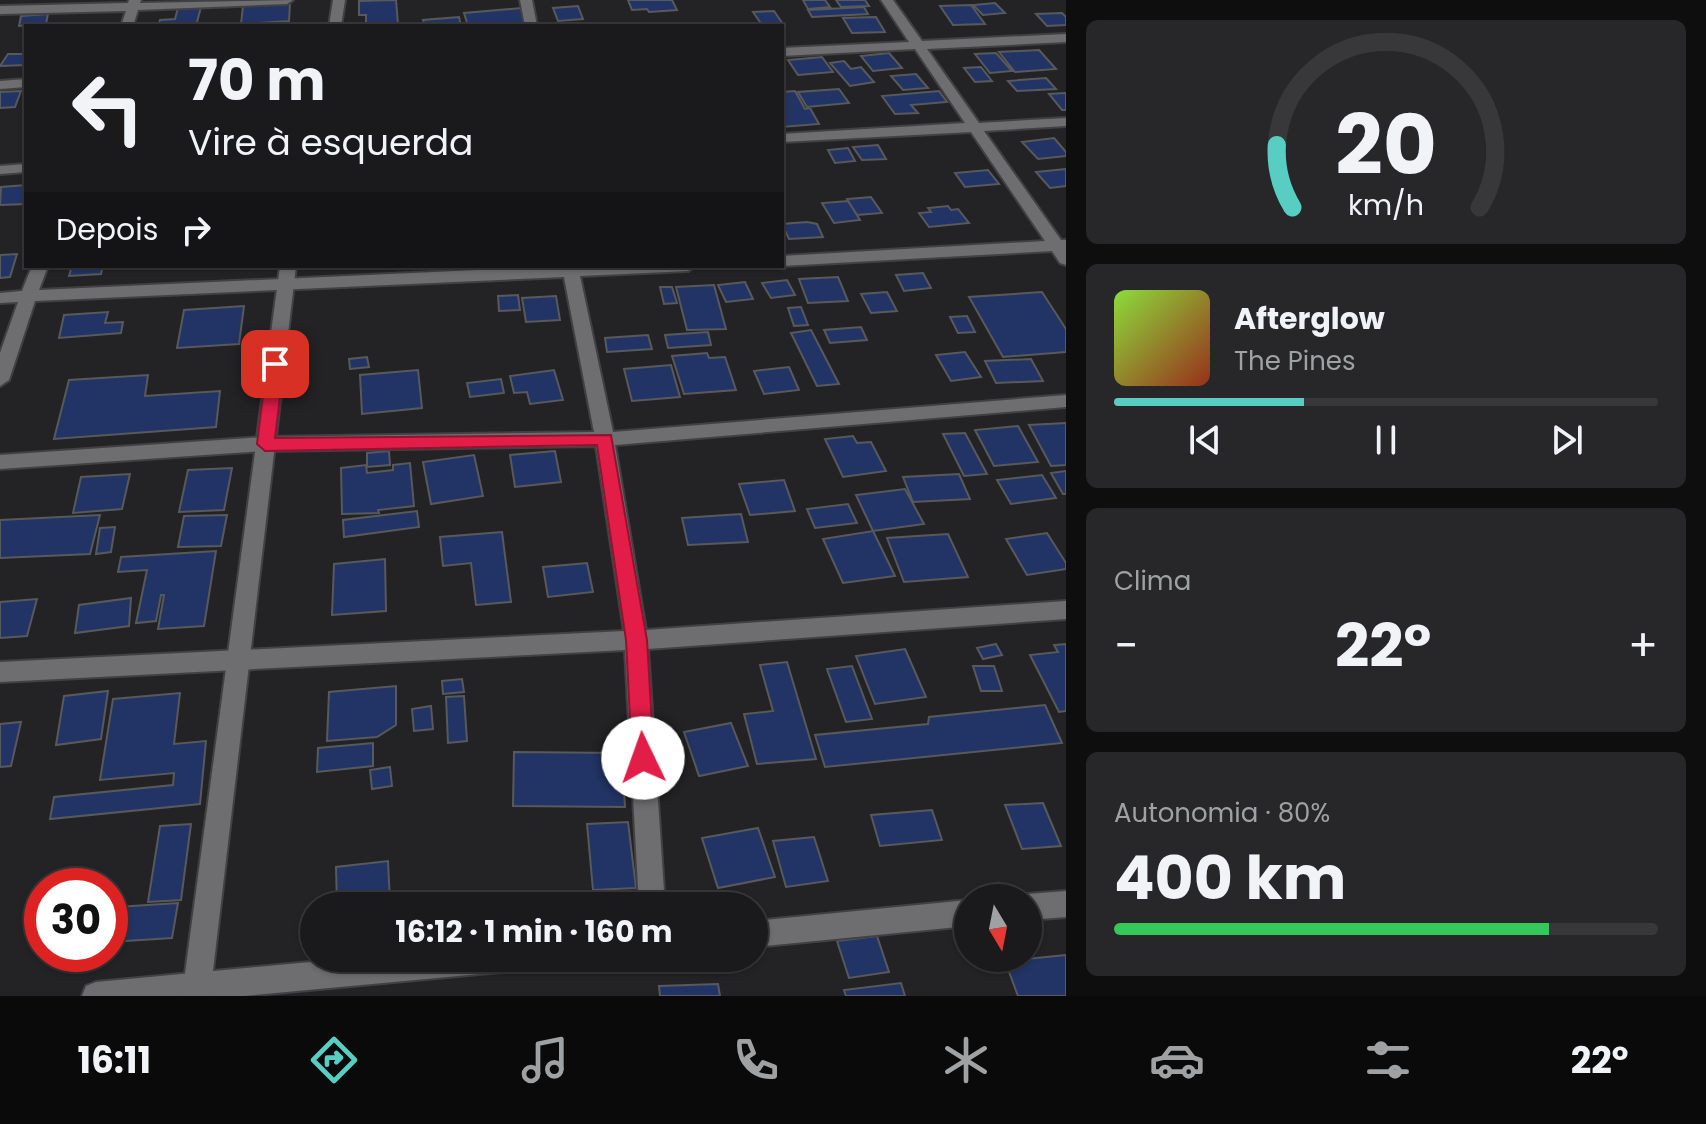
<!DOCTYPE html>
<html lang="pt">
<head>
<meta charset="utf-8">
<style>
  body { margin:0; font-family:Poppins,sans-serif; background:#272729; color:#f1f3f6; height:100vh; display:flex; flex-direction:column; font-size:30px; white-space:nowrap }
  * { box-sizing:border-box; margin:0 }
  p { font-size:26px; color:#9fa1a3 }
  .icon { flex:none; width:44px; height:44px; fill:none; stroke:currentColor; stroke-width:2; stroke-linecap:round; stroke-linejoin:round }
  .map { position:relative; flex:1; overflow:hidden }
  .panel { display:flex; flex-direction:column; gap:20px; padding:20px; background:#0e0e0f; width:640px }
  .panel>* { flex:none }
  .hud { position:absolute; left:24px; top:24px; width:760px; height:244px; border-radius:0px; box-shadow:0 2px 6px #0004,0 0 0 2px #38383b; background:#1a1a1c; color:#f1f3f6; overflow:hidden }
  .needle { width:52px; rotate:170deg }
  .controls { position:absolute; left:954px; top:884px; display:grid; gap:16px }
  .controls a { display:grid; place-items:center; width:88px; height:88px; border-radius:50%; background:#1a1a1c; box-shadow:0 2px 6px #0004,0 0 0 2px #38383b; font-size:40px }
  .speed { position:absolute; left:24px; top:868px; display:flex; gap:16px; font-size:40px; font-weight:700; text-align:center }
  .speed>* { display:grid; place-content:center; width:104px; height:104px; border-radius:50%; background:#1a1a1c; box-shadow:0 2px 6px #0004,0 0 0 2px #38383b; line-height:1 }
  .speed .limit { border:12px solid #d22; background:#fff; color:#111 }
  .pin { position:absolute; display:grid; place-items:center; width:68px; height:68px; color:#fff; margin:-34px; border-radius:16px; box-shadow:0 4px 12px #0006 }
  .me { position:absolute; width:88px; margin:-44px; rotate:357deg; stroke-linejoin:round; filter:drop-shadow(0 0 6px #0008) }
  .turn { display:flex; align-items:center; gap:28px; height:168px; padding:0 32px; font-size:36px }
  .turn .icon { width:104px; height:104px; stroke-width:2.5 }
  .turn b { display:block; font-size:56px; line-height:68px }
  .then { display:flex; align-items:center; height:76px; padding:0 32px; background:#0003; gap:16px; font-size:30px }
  .big { font-size:60px; font-weight:700; line-height:1.1 }
  .panel .tile { flex:1; display:flex; flex-direction:column; justify-content:center; gap:12px; min-width:0; padding:0 28px; border-radius:12px; background:#272729 }
  .panel .dial { align-items:center; gap:0 }
  .dial svg { height:208px; overflow:visible; fill:none; stroke:#38383b; stroke-width:7; stroke-linecap:round; text-anchor:middle }
  .dial text { fill:#f1f3f6; stroke:none }
  .song { display:flex; align-items:center; gap:24px }
  .cover { width:96px; height:96px; border-radius:12px; background:linear-gradient(135deg,hsl(90 70% 55%),hsl(10 70% 35%)) }
  .played { height:8px; border-radius:4px; background:linear-gradient(90deg,#57cec1 35%,#38383b 35%) }
  .keys { display:flex; justify-content:space-around; direction:ltr }
  .heat { display:flex; justify-content:space-between; align-items:center; font-size:44px; direction:ltr }
  .charge { height:12px; border-radius:6px; background:linear-gradient(90deg,#34c759 80%,#38383b 0) }
  .trip { position:absolute; left:300px; top:892px; width:468px; height:80px; border-radius:40px; background:#1a1a1c; box-shadow:0 2px 6px #0004,0 0 0 2px #38383b; font-weight:700; line-height:80px; text-align:center }
  .tabs { display:flex; height:128px; justify-content:space-around; align-items:center; background:#0a0a0b; color:#9fa1a3 }
  .tabs .icon { width:56px; height:56px }
  .tabs .active { color:#57cec1 }
  .tabs b { font-size:36px; color:#f1f3f6 }
  main { display:flex; flex:1; min-height:0 }
  .map>svg:first-child { display:block }
</style>
</head>
<body>
<main>
<div class="map">
<svg width="1066" height="996" viewBox="0 0 1066 996">
  <rect width="100%" height="100%" fill="#232325"/>
  <path fill="#223465" stroke="#57595b" stroke-width="2" d="M396 0 398 24 366 26V15H359V1Z
    M628 0H672L677 10 649 12 647 9 632 10Z
    M803 0H825L830 7 808 9Z
    M836 0H865L869 6 841 7Z
    M290 3 289 21 241 24 243 6Z
    M995 3 1005 13 983 15 973 5Z
    M971 5 985 24 953 25 940 6Z
    M578 6 583 19 558 21 553 8Z
    M201 7 196 26H158L160 20 175 19 178 8Z
    M864 7 868 14 812 17 808 10Z
    M521 8 528 25 468 26 464 13Z
    M774 11 783 24 762 25 753 12Z
    M1062 13 1066 17V25L1047 26 1036 14Z
    M48 14 46 24 19 26 21 16Z
    M459 17 461 26H425L423 20Z
    M876 17 885 32 852 33 843 18Z
    M1039 50 1056 69 1015 72 999 52Z
    M889 53 902 68 873 71 861 56Z
    M996 53 1012 71 990 73 975 54Z
    M8 54H26V65L0 66Z
    M822 57 833 72 798 75 788 60Z
    M844 61 851 69 861 67 874 82 850 86 830 63Z
    M981 67 992 81 975 82 964 68Z
    M916 74 928 88 903 90 891 76Z
    M1046 78 1056 89 1017 91 1008 81Z
    M839 89 849 103 807 107 798 92Z
    M21 91 15 107 0 108V92Z
    M795 91 805 109 810 108 819 124 782 127V92Z
    M939 91 947 102 911 105 918 113 895 114 882 96Z
    M1066 93V110H1062L1049 94Z
    M1054 138 1066 152V156L1038 159 1022 142Z
    M878 145 886 159 862 160 853 147Z
    M848 148 855 161 835 163 828 150Z
    M1066 169V186L1050 188 1036 172Z
    M988 170 999 184 965 187 955 173Z
    M26 185V204L0 205 1 187Z
    M871 197 882 213 857 215 847 199Z
    M848 201 860 220 834 223 822 203Z
    M948 206 951 210 958 209 969 223 929 227 919 213 931 212 928 208Z
    M807 222 817 224 823 237 789 239 782 224Z
    M17 254 10 277 0 278V255Z
    M72 266H103L101 274 69 276Z
    M923 273 931 288 904 291 896 275Z
    M838 277 848 301 808 303 799 279Z
    M787 280 795 295 771 298 762 283Z
    M745 282 753 299 726 302 718 285Z
    M714 285 726 329 687 330 676 287Z
    M660 287H672L677 303 664 304Z
    M887 292 897 311 871 313 861 294Z
    M1042 292 1066 329V352L1003 357 969 297Z
    M518 295 520 310 499 311 498 296Z
    M556 296 560 320 526 322 522 298Z
    M244 306 239 344 177 348 184 310Z
    M801 307 808 325 794 326 788 308Z
    M108 312 105 323 123 322 121 333 59 338 64 315Z
    M967 316 975 332 958 333 950 317Z
    M861 327 867 340 830 343 824 330Z
    M811 330 839 384 817 386 791 333Z
    M708 332 711 345 668 348 665 335Z
    M648 335 652 349 607 352 605 338Z
    M965 352 981 377 951 381 936 355Z
    M707 353 709 358 725 357 736 390 684 394 672 356Z
    M367 357 369 367 350 369 349 359Z
    M1031 359 1043 381 996 383 985 361Z
    M671 365 680 397 632 401 624 369Z
    M789 367 799 390 764 394 754 371Z
    M418 370 422 408 362 414 360 375Z
    M554 370 563 400 530 404 527 392 514 393 510 376Z
    M148 375 145 396 220 391 216 427 54 439 69 380Z
    M501 379 504 393 470 397 467 383Z
    M1066 423V465L1051 466 1029 425Z
    M1018 426 1038 462 994 466 975 430Z
    M965 433 987 474 964 476 943 434Z
    M853 436 857 443 871 442 886 471 843 477 825 439Z
    M389 451 390 465 367 467V453Z
    M555 451 561 482 515 487 510 455Z
    M474 455 483 496 431 504 423 462Z
    M410 463 414 506 378 510 379 513 342 514 341 468 366 465 367 473 393 470V465Z
    M232 468 224 510 179 512 188 470Z
    M1066 471V494H1063L1051 473Z
    M130 474 122 509 73 513 81 477Z
    M959 474 970 499 913 502 903 477Z
    M1042 475 1056 498 1011 504 997 480Z
    M784 480 795 511 750 515 739 484Z
    M905 489 924 524 873 531 856 495Z
    M848 504 857 523 815 528 807 509Z
    M417 511 419 527 344 537 343 520Z
    M741 514 748 542 688 545 682 518Z
    M100 515 90 554 0 558V520Z
    M227 515 221 546 178 547 184 516Z
    M115 527 111 552 96 554 100 528Z
    M873 531 895 576 843 583 823 539Z
    M502 532 511 602 476 605 471 563 443 566 440 537Z
    M1047 533 1066 563V569L1027 575 1006 539Z
    M948 534 968 577 904 582 887 538Z
    M216 551 204 626 158 629 164 595H161L156 621 136 623 147 570 118 572 121 557Z
    M385 559 386 611 332 615 334 564Z
    M587 563 593 592 548 597 543 567Z
    M131 598 129 626 75 633 79 605Z
    M37 599 27 636 0 638V602Z
    M996 644 1002 655 983 659 977 648Z
    M1066 644V711L1059 712 1030 655 1058 652 1054 645Z
    M905 649 926 697 875 704 856 656Z
    M787 662 816 759 757 764 744 714 773 711 760 665Z
    M852 666 872 719 846 722 827 669Z
    M973 666H994L1002 691H981Z
    M462 679 464 692 443 694 442 681Z
    M396 686V725L377 737 327 741 329 692Z
    M108 691 101 739 56 745 64 696Z
    M180 693 174 744 206 741 200 804 50 819 54 797 173 785 174 773 100 780 113 699Z
    M464 696 467 741 448 743 446 697Z
    M1045 705 1062 743 825 767 815 735 928 724 929 717Z
    M431 706 433 729 414 731 412 709Z
    M21 722 11 766 0 767V724Z
    M731 723 748 766 699 776 684 732Z
    M373 743V766L317 772 318 748Z
    M514 752 622 753 625 807 513 806Z
    M390 767 392 786 372 789 370 770Z
    M1043 803 1061 846 1022 849 1005 805Z
    M932 810 942 840 880 846 871 815Z
    M628 822 636 888 593 890 587 824Z
    M191 824 181 900 148 902 160 826Z
    M758 828 775 877 718 888 702 838Z
    M814 837 828 881 786 887 773 841Z
    M388 861 390 902 337 906 336 867Z
    M178 903 172 938 110 942 117 907Z
    M877 936 889 972 849 978 837 941Z
    M1066 955V996H1018L1005 961Z
    M901 983 905 996H846L844 990Z
    M718 984 720 996H660L659 986Z"/>
  <g fill="none" stroke-linecap="round" stroke-linejoin="round">
    <g stroke="#414143" stroke-width="4">
      <path id="street" d="M129 0H141L140 3 293 0 287 4 138 10 133 26H121L126 11 0 14V6L128 3Z
        M520 0H532L537 26H525Z
        M881 0H893L922 41 1066 34V42L927 49 979 123 1066 118V126L984 131 1061 240H1066V265L1060 263 1052 251 782 266V256L1045 241 971 132 782 142V134L965 123 915 49 782 56V48L909 42Z
        M26 79V87L0 89V81Z
        M26 164V172L0 174V166Z
        M32 266H48L39 290 562 266H696L688 271 580 276 613 432 1066 395V407L615 445 646 630 1066 601V619L648 649 665 906H639L625 650 0 682V662L624 631 596 446 265 451 0 469V455L265 437 594 432 564 277 35 301 9 380 0 386V353L18 302 0 303V293L22 291Z
        M1066 891V917L1028 920V898H1019L1028 894Z
        M968 900V926L754 947V921Z
        M354 958H515L511 968 501 972 244 996H82L86 986 96 982Z"/>
    </g>
    <g stroke="#414143" stroke-width="4">
      <path id="secondary" d="M333 0H345L341 26H329Z
        M280 266H296L210 996H182Z"/>
    </g>
    <use href="#street" fill="#6e6e70" fill-rule="evenodd"/>
    <use href="#secondary" fill="#6e6e70" fill-rule="evenodd"/>
  </g>
  <path fill="#e11d48" stroke="#92132f" stroke-width="2" d="M275 359 284 364 275 438 611 435 647 640 654 758 651 765 643 768 636 765 632 758 626 640 597 445 265 451 257 444 267 364Z"/>
</svg>
<div class="controls">
<a><svg class="needle" viewBox="-14 -14 28 28"><path d="M0-13l5 13h-10z" fill="#e53935"/><path d="M0 13l5-13h-10z" fill="#9fa1a3"/></svg></a>
</div>
<div class="speed"><div class="limit">30</div></div>
<div class="pin" style="left:275px;top:364px;background:#d93025"><svg class="icon" aria-label="arrive" viewBox="0 0 24 24"><path d="M6 21V4h12l-3 4 3 4H6"/></svg></div>
<svg class="me" style="left:643px;top:758px" viewBox="-20 -20 40 40"><circle r="19" fill="#fff"/><path d="M0-13L10 11 0 6-10 11z" fill="#e11d48"/></svg>
<div class="trip">16:12 · 1 min · 160 m</div>
<div class="hud">
<div class="turn"><svg class="icon" aria-label="left" viewBox="0 0 24 24"><path d="M17 20v-9H6M10 6l-5 5 5 5"/></svg><div><b>70 m</b>Vire à esquerda</div></div>
<div class="then">Depois<svg class="icon" aria-label="right" viewBox="0 0 24 24"><path d="M7 20v-9h11M14 6l5 5-5 5"/></svg></div>
</div>
</div>
<section class="panel">
<div class="tile dial"><svg viewBox="0 0 100 80">
<path d="M14 69A42 42 0 1 1 86 69"/>
<path d="M14 69A42 42 0 0 1 8 45" stroke="#57cec1"/>
<text x="50" y="56" font-size="32" font-weight="700">20</text>
<text x="50" y="72" font-size="11">km/h</text>
</svg></div>
<div class="tile">
<div class="song"><i class="cover"></i><div><b>Afterglow</b><p>The Pines</p></div></div>
<div class="played"></div>
<div class="keys"><svg class="icon" aria-label="previous" viewBox="0 0 24 24"><path d="M18 5L8 12l10 7zM5 5v14"/></svg><svg class="icon" aria-label="pause" viewBox="0 0 24 24"><path d="M8 5v14M16 5v14"/></svg><svg class="icon" aria-label="next" viewBox="0 0 24 24"><path d="M6 5l10 7-10 7zM19 5v14"/></svg></div>
</div>
<div class="tile"><p>Clima</p>
<div class="heat"><a>−</a><b class="big">22°</b><a>+</a></div>
</div>
<div class="tile"><p>Autonomia · 80%</p><b class="big">400 km</b><div class="charge"></div></div>
</section>
</main>
<nav class="tabs">
<b>16:11</b>
<svg class="icon active" aria-label="directions" viewBox="0 0 24 24"><path d="M12 3l9 9-9 9-9-9zM9 14v-3h6M13 9l2 2-2 2"/></svg>
<svg class="icon" aria-label="music" viewBox="0 0 24 24"><path d="M9 18V5l10-2v13"/><circle cx="6" cy="18" r="3"/><circle cx="16" cy="16" r="3"/></svg>
<svg class="icon" aria-label="phone" viewBox="0 0 24 24"><path d="M5 4h4l2 5-3 2q2 4 5 5l2-3 5 2v4C11 20 4 13 5 4z"/></svg>
<svg class="icon" aria-label="climate" viewBox="0 0 24 24"><path d="M12 3v18M4 7l16 10M4 17L20 7"/></svg>
<svg class="icon" aria-label="car" viewBox="0 0 24 24"><path d="M5 17H2v-5l4-1 3-4h7l3 4 3 1v5h-3M9 17h6M6 11h13"/><circle cx="7" cy="17" r="2"/><circle cx="17" cy="17" r="2"/></svg>
<svg class="icon" aria-label="filters" viewBox="0 0 24 24"><path d="M4 7h16M4 17h16"/><circle cx="9" cy="7" r="2"/><circle cx="15" cy="17" r="2"/></svg>
<b>22°</b>
</nav>
</body>
</html>
